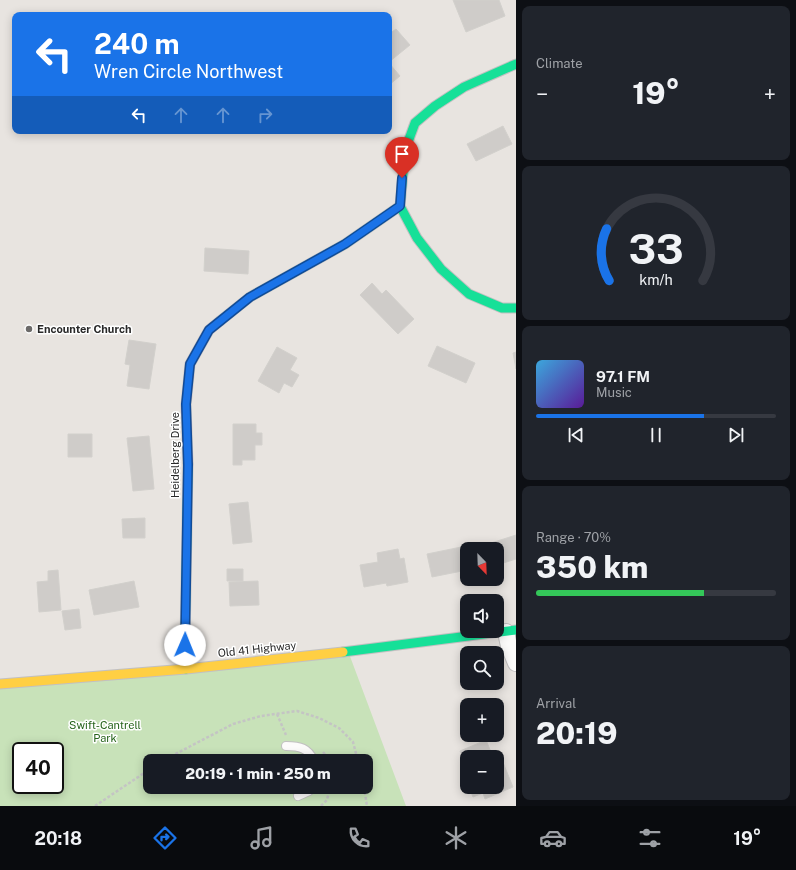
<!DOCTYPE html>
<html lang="en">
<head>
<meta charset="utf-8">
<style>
  body { margin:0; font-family:"Public Sans",sans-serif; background:#20242c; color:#f1f3f6; height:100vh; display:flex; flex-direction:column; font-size:15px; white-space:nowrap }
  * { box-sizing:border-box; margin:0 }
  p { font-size:13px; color:#9ea1a6 }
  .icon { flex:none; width:22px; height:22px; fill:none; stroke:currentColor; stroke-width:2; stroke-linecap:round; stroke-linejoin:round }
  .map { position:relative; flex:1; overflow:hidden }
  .panel { display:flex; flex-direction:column; gap:6px; padding:6px; background:#0d0f14; width:280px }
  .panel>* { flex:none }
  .banner { position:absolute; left:12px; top:12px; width:380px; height:122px; border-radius:8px; box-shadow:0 2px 10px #0003; background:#1a73e8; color:#fff; overflow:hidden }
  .needle { width:26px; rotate:157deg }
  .buttons { position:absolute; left:460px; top:542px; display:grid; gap:8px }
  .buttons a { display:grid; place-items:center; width:44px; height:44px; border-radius:8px; background:#171b24; box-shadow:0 2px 10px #0003; font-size:20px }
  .speed { position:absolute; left:12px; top:742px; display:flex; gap:8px; font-size:20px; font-weight:700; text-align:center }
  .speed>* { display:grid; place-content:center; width:52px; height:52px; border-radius:50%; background:#171b24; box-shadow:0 2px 10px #0003; line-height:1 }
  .speed .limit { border:2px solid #111; border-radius:6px; background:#fff; color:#111 }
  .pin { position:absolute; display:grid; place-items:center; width:34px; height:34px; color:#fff; margin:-41px -17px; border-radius:50% 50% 50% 0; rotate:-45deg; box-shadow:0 0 4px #0007 }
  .pin .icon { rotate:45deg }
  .me { position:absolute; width:44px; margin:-22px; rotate:1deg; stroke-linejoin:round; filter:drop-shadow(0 0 3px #0008) }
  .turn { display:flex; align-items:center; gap:14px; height:84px; padding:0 16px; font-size:18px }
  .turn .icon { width:52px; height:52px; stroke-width:2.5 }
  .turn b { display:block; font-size:28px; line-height:34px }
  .lanes { display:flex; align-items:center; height:38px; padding:0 16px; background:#0003; justify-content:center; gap:20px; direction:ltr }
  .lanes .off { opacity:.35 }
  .big { font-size:30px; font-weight:800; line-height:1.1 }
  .panel .tile { flex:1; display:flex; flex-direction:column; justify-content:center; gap:6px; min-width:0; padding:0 14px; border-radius:8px; background:#20242c }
  .panel .dial { align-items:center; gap:0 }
  .dial svg { height:104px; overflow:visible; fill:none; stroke:#363941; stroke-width:7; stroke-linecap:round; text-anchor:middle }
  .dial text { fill:#f1f3f6; stroke:none }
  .song { display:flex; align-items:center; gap:12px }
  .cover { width:48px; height:48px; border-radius:6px; background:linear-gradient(135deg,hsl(200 70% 55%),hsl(270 70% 35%)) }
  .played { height:4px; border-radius:2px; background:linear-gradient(90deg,#1a73e8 70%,#363941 70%) }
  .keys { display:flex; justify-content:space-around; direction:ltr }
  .heat { display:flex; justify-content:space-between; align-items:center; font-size:22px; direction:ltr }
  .charge { height:6px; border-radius:3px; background:linear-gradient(90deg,#34c759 70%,#363941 0) }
  .trip { position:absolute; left:143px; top:754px; width:230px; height:40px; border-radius:8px; background:#171b24; box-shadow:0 2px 10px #0003; font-weight:800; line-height:40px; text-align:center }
  .tab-bar { display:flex; height:64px; justify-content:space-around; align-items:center; background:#090b0e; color:#9ea1a6 }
  .tab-bar .icon { width:28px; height:28px }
  .tab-bar .on { color:#1a73e8 }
  .tab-bar b { font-size:18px; color:#f1f3f6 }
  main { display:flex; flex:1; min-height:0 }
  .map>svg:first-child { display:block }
</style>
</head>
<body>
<main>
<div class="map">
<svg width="516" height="806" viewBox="0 0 516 806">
  <rect width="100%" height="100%" fill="#e8e4e0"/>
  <path fill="#c8e2b9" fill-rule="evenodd" d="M348 651 406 806H0V688ZM21 751H55V785H21ZM150 761H366V787H150Z"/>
  <path fill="#cfccc9" stroke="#d2d0cc" d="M453 0H499L505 16 466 32Z
    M396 29 410 45 389 62V34Z
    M389 63 400 76 389 85Z
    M503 126 512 144 476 161 467 144Z
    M205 248 249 251 248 274 204 271Z
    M372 283 382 294 386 290 414 319 398 334 360 295Z
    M129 340 156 344 149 389 127 386 130 365 125 364Z
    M437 346 475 363 466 383 428 366Z
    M277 347 297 358 290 370 299 375 292 387 284 383 279 393 258 381Z
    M516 352V369L513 353Z
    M233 424H256V433H262V445H255V460H242V465H233Z
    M68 434H92V457H68Z
    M149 436 154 489 133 491 127 438Z
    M248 502 252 542 233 544 229 504Z
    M145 518V538H123L122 519Z
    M516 535V559L497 565V549H489L488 544Z
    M471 545 472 549H467V570L432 577 427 554Z
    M398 549 400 559 404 558 408 582 387 586 386 583 364 587 360 565 378 562 377 553Z
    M227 569H243V581H227Z
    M58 570 61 610 39 612 37 582 48 581V571Z
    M134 581 139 607 94 615 89 590Z
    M258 581 259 605 230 606 229 582Z
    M79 609 81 628 65 630 62 611Z
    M486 740 493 757H467V761L465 762 460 751Z
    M502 760 513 787 485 799 483 793 473 797 469 787H497V762Z"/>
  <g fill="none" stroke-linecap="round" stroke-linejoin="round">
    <g stroke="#c2c0c1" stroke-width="10">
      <path id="lane" d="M286 746C300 746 308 748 314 761
        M298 796 309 791 313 787"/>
    </g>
    <g stroke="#c2c0c1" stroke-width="18">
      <path id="street" d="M506 632 509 646 516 663"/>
    </g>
    <g stroke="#c2c0c1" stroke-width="11">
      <path id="fast" d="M516 64 464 87 435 106 415 123 405 150 400 206 417 238 441 269 469 294 502 308H516
        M220 321 250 297 345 244 400 206
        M343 652 516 630
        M186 669 185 645 188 464"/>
    </g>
    <g stroke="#c2c0c1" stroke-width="11">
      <path id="slow" d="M0 684 186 669 343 652"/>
    </g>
    <g stroke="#c2c0c1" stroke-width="11">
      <path id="jam" d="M188 464 186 405 190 364 209 330 220 321"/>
    </g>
    <path stroke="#c4c4c4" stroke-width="2.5" stroke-dasharray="3 2" stroke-linecap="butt" d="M277 714 286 735
      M323 752 331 761
      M162 761 233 724 261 716 297 711 319 718 339 728 353 742 358 761
      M364 787 367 806
      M95 806 150 769
      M321 806 327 800 330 787"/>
    <use href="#lane" stroke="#fcfbfa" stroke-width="8"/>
    <use href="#street" stroke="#fcfbfa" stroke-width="16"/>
    <use href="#fast" stroke="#16e098" stroke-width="9"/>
    <use href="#slow" stroke="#ffcf43" stroke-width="9"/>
    <use href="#jam" stroke="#f24e42" stroke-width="9"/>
  </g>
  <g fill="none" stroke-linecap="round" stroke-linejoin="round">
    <g stroke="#114b97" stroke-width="10">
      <path id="route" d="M185 645 188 465 186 404 190 364 209 330 250 297 345 244 400 206 402 178"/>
    </g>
    <use href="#route" stroke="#1a73e8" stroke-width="7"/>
  </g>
  <circle fill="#6c6a69" stroke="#fff" stroke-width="1.5" cx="29" cy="329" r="4"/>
  <g text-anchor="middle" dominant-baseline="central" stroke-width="3" stroke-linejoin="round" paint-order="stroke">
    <g font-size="11" font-weight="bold" fill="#292929" stroke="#fff" text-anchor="start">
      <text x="37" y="329">Encounter Church</text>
    </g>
    <g font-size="11" fill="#292929" stroke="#fff">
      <text transform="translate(175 455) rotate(-90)">Heidelberg Drive</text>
      <text transform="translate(257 649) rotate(-6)">Old 41 Highway</text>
    </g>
    <g font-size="11" fill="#27641c" stroke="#fff">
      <text x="105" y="725">Swift-Cantrell<tspan x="105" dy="13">Park</tspan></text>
    </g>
  </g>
</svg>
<div class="buttons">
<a><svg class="needle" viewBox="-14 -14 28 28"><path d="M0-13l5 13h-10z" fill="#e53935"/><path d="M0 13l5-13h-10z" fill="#9ea1a6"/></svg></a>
<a><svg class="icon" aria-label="sound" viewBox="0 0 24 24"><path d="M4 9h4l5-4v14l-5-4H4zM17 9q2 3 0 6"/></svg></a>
<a><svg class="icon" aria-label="search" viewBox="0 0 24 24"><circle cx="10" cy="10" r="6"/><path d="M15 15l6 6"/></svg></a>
<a>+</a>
<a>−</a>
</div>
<div class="speed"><div class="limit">40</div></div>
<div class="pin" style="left:402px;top:178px;background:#d93025"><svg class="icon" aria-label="arrive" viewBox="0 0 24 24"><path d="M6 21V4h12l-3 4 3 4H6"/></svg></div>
<svg class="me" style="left:185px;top:645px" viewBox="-20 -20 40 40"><circle r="19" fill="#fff"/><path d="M0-13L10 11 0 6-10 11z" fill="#1a73e8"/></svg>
<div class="trip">20:19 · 1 min · 250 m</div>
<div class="banner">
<div class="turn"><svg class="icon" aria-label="left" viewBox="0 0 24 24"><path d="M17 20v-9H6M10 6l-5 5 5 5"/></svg><div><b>240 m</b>Wren Circle Northwest</div></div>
<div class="lanes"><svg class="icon" aria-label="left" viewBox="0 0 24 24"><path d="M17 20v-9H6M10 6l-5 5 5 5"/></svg><svg class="icon off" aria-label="ahead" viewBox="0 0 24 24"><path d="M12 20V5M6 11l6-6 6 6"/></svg><svg class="icon off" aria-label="ahead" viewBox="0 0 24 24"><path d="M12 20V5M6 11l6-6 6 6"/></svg><svg class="icon off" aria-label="right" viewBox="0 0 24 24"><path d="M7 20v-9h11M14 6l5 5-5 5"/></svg></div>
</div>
</div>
<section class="panel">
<div class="tile"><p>Climate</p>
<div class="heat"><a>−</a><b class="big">19°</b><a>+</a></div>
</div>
<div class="tile dial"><svg viewBox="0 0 100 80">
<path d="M14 69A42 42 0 1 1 86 69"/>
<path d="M14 69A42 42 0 0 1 12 29" stroke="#1a73e8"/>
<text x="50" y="56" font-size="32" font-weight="700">33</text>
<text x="50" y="72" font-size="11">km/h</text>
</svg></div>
<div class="tile">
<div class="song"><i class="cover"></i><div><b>97.1 FM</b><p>Music</p></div></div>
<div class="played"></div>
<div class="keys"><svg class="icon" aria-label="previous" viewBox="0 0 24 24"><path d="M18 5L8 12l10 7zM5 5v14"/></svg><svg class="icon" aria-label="pause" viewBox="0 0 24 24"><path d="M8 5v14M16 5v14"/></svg><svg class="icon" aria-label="next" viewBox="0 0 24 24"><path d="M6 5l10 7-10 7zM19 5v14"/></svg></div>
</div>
<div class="tile"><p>Range · 70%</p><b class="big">350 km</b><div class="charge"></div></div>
<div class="tile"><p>Arrival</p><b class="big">20:19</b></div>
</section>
</main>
<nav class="tab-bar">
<b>20:18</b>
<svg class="icon on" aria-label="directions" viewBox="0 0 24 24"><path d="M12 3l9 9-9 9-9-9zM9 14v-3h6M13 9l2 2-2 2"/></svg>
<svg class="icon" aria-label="music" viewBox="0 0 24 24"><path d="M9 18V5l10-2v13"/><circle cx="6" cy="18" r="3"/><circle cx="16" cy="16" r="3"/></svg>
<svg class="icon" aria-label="phone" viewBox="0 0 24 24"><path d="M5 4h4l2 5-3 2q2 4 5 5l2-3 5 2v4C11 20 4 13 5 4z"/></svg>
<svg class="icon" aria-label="climate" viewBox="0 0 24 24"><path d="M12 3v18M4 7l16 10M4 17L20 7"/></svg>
<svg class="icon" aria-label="car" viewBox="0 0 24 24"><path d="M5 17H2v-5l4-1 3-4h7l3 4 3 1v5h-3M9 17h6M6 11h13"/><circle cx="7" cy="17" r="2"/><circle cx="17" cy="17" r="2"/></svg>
<svg class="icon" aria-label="filters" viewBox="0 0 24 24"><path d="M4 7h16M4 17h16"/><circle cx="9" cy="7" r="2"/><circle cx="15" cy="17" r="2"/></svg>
<b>19°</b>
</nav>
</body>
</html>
